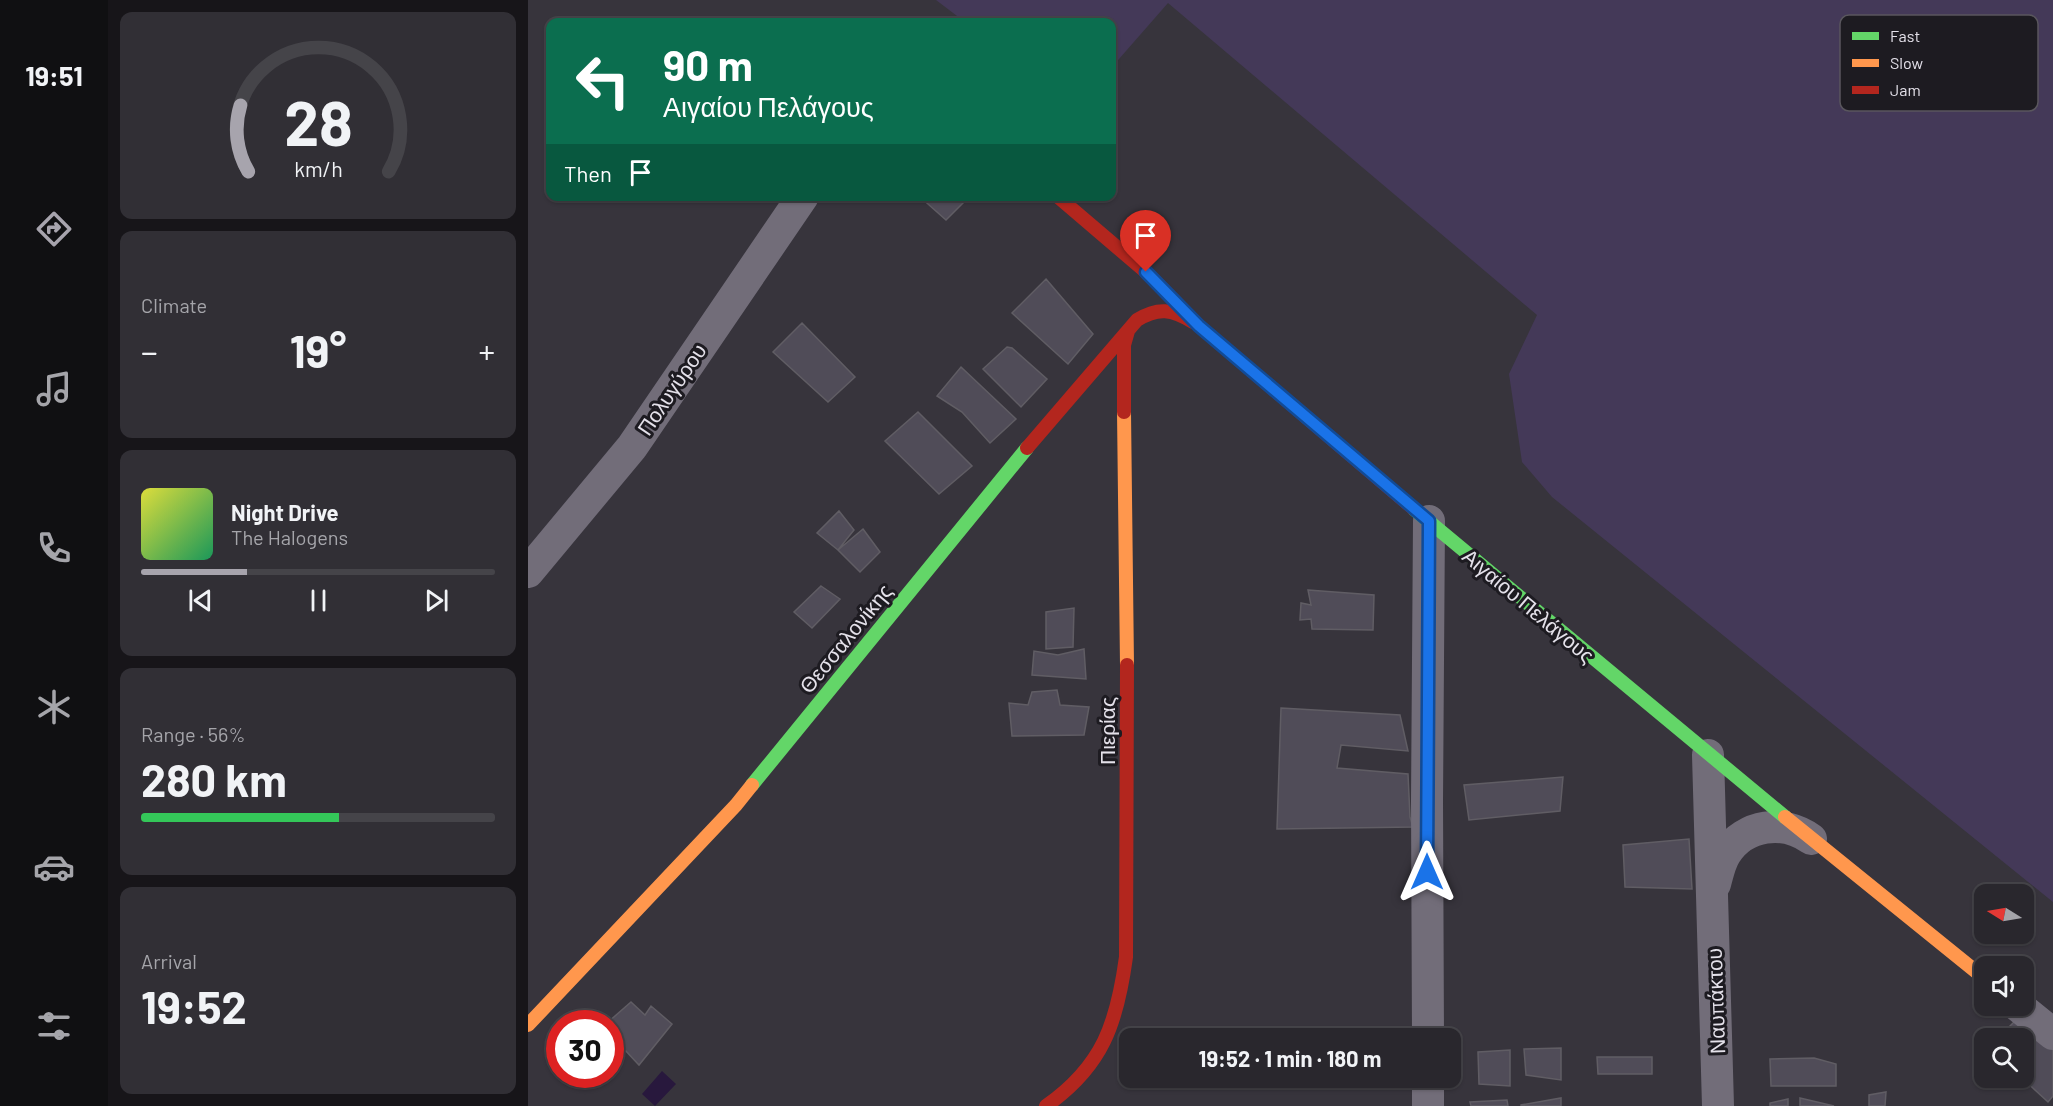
<!DOCTYPE html>
<html lang="en">
<head>
<meta charset="utf-8">
<style>
  body { margin:0; font-family:Barlow,sans-serif; background:#312f35; color:#f1f3f6; height:100vh; display:flex; flex-direction:column; font-size:22px; white-space:nowrap }
  * { box-sizing:border-box; margin:0 }
  p { font-size:20px; color:#a5a5aa }
  .icon { flex:none; width:33px; height:33px; fill:none; stroke:currentColor; stroke-width:2; stroke-linecap:round; stroke-linejoin:round }
  .map { position:relative; flex:1; overflow:hidden }
  .drawer { display:flex; flex-direction:column; gap:12px; padding:12px; background:#171519; width:420px }
  .drawer>* { flex:none }
  .hud { position:absolute; left:18px; top:18px; width:570px; height:183px; border-radius:12px; box-shadow:0 2px 4px #0004,0 0 0 2px #454449; background:#0b6e4f; color:#fff; overflow:hidden }
  .needle { width:39px; rotate:281deg }
  .fabs { position:absolute; left:1446px; top:884px; display:grid; gap:12px }
  .fabs a { display:grid; place-items:center; width:60px; height:60px; border-radius:12px; background:#29272d; box-shadow:0 2px 4px #0004,0 0 0 2px #454449; font-size:30px }
  .speed { position:absolute; left:18px; top:1010px; display:flex; gap:12px; font-size:30px; font-weight:700; text-align:center }
  .speed>* { display:grid; place-content:center; width:78px; height:78px; border-radius:50%; background:#29272d; box-shadow:0 2px 4px #0004,0 0 0 2px #454449; line-height:1 }
  .speed .limit { border:9px solid #d22; background:#fff; color:#111 }
  .pin { position:absolute; display:grid; place-items:center; width:51px; height:51px; color:#fff; margin:-62px -26px; border-radius:50% 50% 50% 0; rotate:-45deg; box-shadow:0 0 6px #0007 }
  .pin .icon { rotate:45deg }
  .me { position:absolute; width:66px; margin:-33px; rotate:0deg; stroke-linejoin:round; filter:drop-shadow(0 0 4px #0008) }
  .turn { display:flex; align-items:center; gap:21px; height:126px; padding:0 18px; font-size:27px }
  .turn .icon { width:78px; height:78px; stroke-width:2.5 }
  .turn b { display:block; font-size:42px; line-height:51px }
  .then { display:flex; align-items:center; height:57px; padding:0 18px; background:#0003; gap:12px; font-size:22px }
  .big { font-size:45px; font-weight:700; line-height:1.1 }
  .drawer .widget { flex:1; display:flex; flex-direction:column; justify-content:center; gap:9px; min-width:0; padding:0 21px; border-radius:12px; background:#312f35 }
  .drawer .dial { align-items:center; gap:0 }
  .dial svg { height:156px; overflow:visible; fill:none; stroke:#454449; stroke-width:7; stroke-linecap:round; text-anchor:middle }
  .dial text { fill:#f1f3f6; stroke:none }
  .song { display:flex; align-items:center; gap:18px }
  .cover { width:72px; height:72px; border-radius:9px; background:linear-gradient(135deg,hsl(60 70% 55%),hsl(150 70% 35%)) }
  .played { height:6px; border-radius:3px; background:linear-gradient(90deg,#a7a4ad 30%,#454449 30%) }
  .keys { display:flex; justify-content:space-around; direction:ltr }
  .heat { display:flex; justify-content:space-between; align-items:center; font-size:33px; direction:ltr }
  .charge { height:9px; border-radius:4px; background:linear-gradient(90deg,#34c759 56%,#454449 0) }
  .trip { position:absolute; left:591px; top:1028px; width:342px; height:60px; border-radius:12px; background:#29272d; box-shadow:0 2px 4px #0004,0 0 0 2px #454449; font-weight:700; line-height:60px; text-align:center }
  main { display:flex; flex:1; min-height:0 }
  .tab-bar { display:flex; flex-direction:column; width:108px; justify-content:space-around; align-items:center; background:#101012; color:#a5a5aa }
  .tab-bar .icon { width:42px; height:42px }
  .tab-bar .selected { color:#a7a4ad }
  .tab-bar b { font-size:27px; color:#f1f3f6 }
  .map>svg:first-child { display:block }
</style>
</head>
<body>
<main>
<nav class="tab-bar">
<b>19:51</b>
<svg class="icon selected" aria-label="directions" viewBox="0 0 24 24"><path d="M12 3l9 9-9 9-9-9zM9 14v-3h6M13 9l2 2-2 2"/></svg>
<svg class="icon" aria-label="music" viewBox="0 0 24 24"><path d="M9 18V5l10-2v13"/><circle cx="6" cy="18" r="3"/><circle cx="16" cy="16" r="3"/></svg>
<svg class="icon" aria-label="phone" viewBox="0 0 24 24"><path d="M5 4h4l2 5-3 2q2 4 5 5l2-3 5 2v4C11 20 4 13 5 4z"/></svg>
<svg class="icon" aria-label="climate" viewBox="0 0 24 24"><path d="M12 3v18M4 7l16 10M4 17L20 7"/></svg>
<svg class="icon" aria-label="car" viewBox="0 0 24 24"><path d="M5 17H2v-5l4-1 3-4h7l3 4 3 1v5h-3M9 17h6M6 11h13"/><circle cx="7" cy="17" r="2"/><circle cx="17" cy="17" r="2"/></svg>
<svg class="icon" aria-label="filters" viewBox="0 0 24 24"><path d="M4 7h16M4 17h16"/><circle cx="9" cy="7" r="2"/><circle cx="15" cy="17" r="2"/></svg>
</nav>
<section class="drawer">
<div class="widget dial"><svg viewBox="0 0 100 80">
<path d="M14 69A42 42 0 1 1 86 69"/>
<path d="M14 69A42 42 0 0 1 10 35" stroke="#a7a4ad"/>
<text x="50" y="56" font-size="32" font-weight="700">28</text>
<text x="50" y="72" font-size="11">km/h</text>
</svg></div>
<div class="widget"><p>Climate</p>
<div class="heat"><a>−</a><b class="big">19°</b><a>+</a></div>
</div>
<div class="widget">
<div class="song"><i class="cover"></i><div><b>Night Drive</b><p>The Halogens</p></div></div>
<div class="played"></div>
<div class="keys"><svg class="icon" aria-label="previous" viewBox="0 0 24 24"><path d="M18 5L8 12l10 7zM5 5v14"/></svg><svg class="icon" aria-label="pause" viewBox="0 0 24 24"><path d="M8 5v14M16 5v14"/></svg><svg class="icon" aria-label="next" viewBox="0 0 24 24"><path d="M6 5l10 7-10 7zM19 5v14"/></svg></div>
</div>
<div class="widget"><p>Range · 56%</p><b class="big">280 km</b><div class="charge"></div></div>
<div class="widget"><p>Arrival</p><b class="big">19:52</b></div>
</section>
<div class="map">
<svg width="1525" height="1106" viewBox="0 0 1525 1106">
  <rect width="100%" height="100%" fill="#37343c"/>
  <path fill="#443958" d="M408 0H1525V902L1024 497 994 462 981 374 1009 315 640 3 584 67V22H437Z"/>
  <path fill="#28183d" d="M134 1071 148 1084 127 1106 114 1094Z"/>
  <path fill="#504c58" stroke="#605d64" stroke-width="1.5" d="M391 196H442L418 220Z
    M518 279 565 334 540 364 484 313Z
    M274 323 327 377 300 402 245 352Z
    M479 347 484 348 519 379 493 407 455 369Z
    M433 367 488 419 462 443 434 412 409 396Z
    M390 412 444 466 411 494 357 441Z
    M311 511 326 530 310 550 289 533Z
    M335 529 352 552 332 572 310 550Z
    M293 586 312 599 284 628 266 612Z
    M780 590 846 595 845 630 784 629 783 619 772 620 773 603 783 605Z
    M546 608 545 647 518 649V612Z
    M556 649 558 679 504 675 506 651 530 655Z
    M529 690 532 705 561 707 556 735 484 736 481 703 500 705 504 692Z
    M753 708 872 715 880 751 813 745 809 768 880 774 882 817 885 827 749 829Z
    M1035 777 1032 811 941 820 936 785Z
    M1161 839 1164 889 1097 887 1095 845Z
    M103 1002 117 1015 123 1006 144 1024 111 1065 82 1034V1023H79Z
    M1490 1018 1525 1047V1096L1520 1102 1493 1077H1496V1038H1470Z
    M1033 1048V1080L998 1075 996 1049Z
    M982 1050V1086L951 1084 950 1052Z
    M1069 1057H1124V1074H1070Z
    M1286 1058 1308 1064V1086H1243L1242 1059Z
    M1358 1092 1357 1106H1341V1095Z
    M1033 1098V1106H993V1105Z
    M1272 1098 1306 1106H1272Z
    M1260 1099V1106H1242V1103Z
    M979 1100 980 1106H943L942 1102Z"/>
  <g fill="none" stroke-linecap="round" stroke-linejoin="round">
    <path stroke="#726d79" stroke-width="32" d="M0 572 104 447 275 196
      M1180 755 1190 1106
      M1187 884C1190 873 1192 862 1198 853 1217 824 1256 819 1283 839
      M1489 1005 1525 1034
      M900 1038 899 801 901 521
      M900 1077V1106"/>
    <path stroke="#63d668" stroke-width="14" d="M886 509 1257 817
      M224 785 499 448"/>
    <path stroke="#ff974d" stroke-width="14" d="M596 412 599 665
      M1257 817 1456 978
      M0 1025 208 805 224 785"/>
    <path stroke="#b3261e" stroke-width="14" d="M529 196 618 272 671 326 886 509
      M596 412V345L600 331
      M499 448 609 320C630 307 644 309 665 322
      M518 1106C575 1066 589 1023 598 957L599 665"/>
  </g>
  <g fill="none" stroke-linecap="round" stroke-linejoin="round">
    <g stroke="#114b97" stroke-width="15">
      <path id="route" d="M618 272 671 326 901 521 899 872"/>
    </g>
    <use href="#route" stroke="#1a73e8" stroke-width="10"/>
  </g>
  <g text-anchor="middle" dominant-baseline="central" stroke-width="6" stroke-linejoin="round" paint-order="stroke">
    <g font-size="21" fill="#e4e1ea" stroke="#1d1b21">
      <text transform="translate(143 389) rotate(-56)">Πολυγύρου</text>
      <text transform="translate(1001 605) rotate(40)">Αιγαίου Πελάγους</text>
      <text transform="translate(317 638) rotate(-51)">Θεσσαλονίκης</text>
      <text transform="translate(578 731) rotate(-90)">Πιερίας</text>
      <text transform="translate(1187 1001) rotate(-92)">Ναυπάκτου</text>
    </g>
  </g>
  <rect x="1312" y="15" width="198" height="96" rx="9" fill="#1d1b21" stroke="#59565d" stroke-width="1.5"/>
  <rect x="1324" y="32" width="27" height="8" fill="#63d668"/>
  <rect x="1324" y="59" width="27" height="8" fill="#ff974d"/>
  <rect x="1324" y="86" width="27" height="8" fill="#b3261e"/>
  <g font-size="16" fill="#e4e1ea">
    <text x="1362" y="42">Fast</text>
    <text x="1362" y="69">Slow</text>
    <text x="1362" y="96">Jam</text>
  </g>
</svg>
<div class="fabs">
<a><svg class="needle" viewBox="-14 -14 28 28"><path d="M0-13l5 13h-10z" fill="#e53935"/><path d="M0 13l5-13h-10z" fill="#a5a5aa"/></svg></a>
<a><svg class="icon" aria-label="sound" viewBox="0 0 24 24"><path d="M4 9h4l5-4v14l-5-4H4zM17 9q2 3 0 6"/></svg></a>
<a><svg class="icon" aria-label="search" viewBox="0 0 24 24"><circle cx="10" cy="10" r="6"/><path d="M15 15l6 6"/></svg></a>
</div>
<div class="speed"><div class="limit">30</div></div>
<div class="pin" style="left:618px;top:272px;background:#d93025"><svg class="icon" aria-label="arrive" viewBox="0 0 24 24"><path d="M6 21V4h12l-3 4 3 4H6"/></svg></div>
<svg class="me" style="left:899px;top:872px" viewBox="-20 -20 40 40"><path d="M0-17L14 15 0 8-14 15z" fill="#1a73e8" stroke="#fff" stroke-width="4"/></svg>
<div class="trip">19:52 · 1 min · 180 m</div>
<div class="hud">
<div class="turn"><svg class="icon" aria-label="left" viewBox="0 0 24 24"><path d="M17 20v-9H6M10 6l-5 5 5 5"/></svg><div><b>90 m</b>Αιγαίου Πελάγους</div></div>
<div class="then">Then<svg class="icon" aria-label="arrive" viewBox="0 0 24 24"><path d="M6 21V4h12l-3 4 3 4H6"/></svg></div>
</div>
</div>
</main>
</body>
</html>
